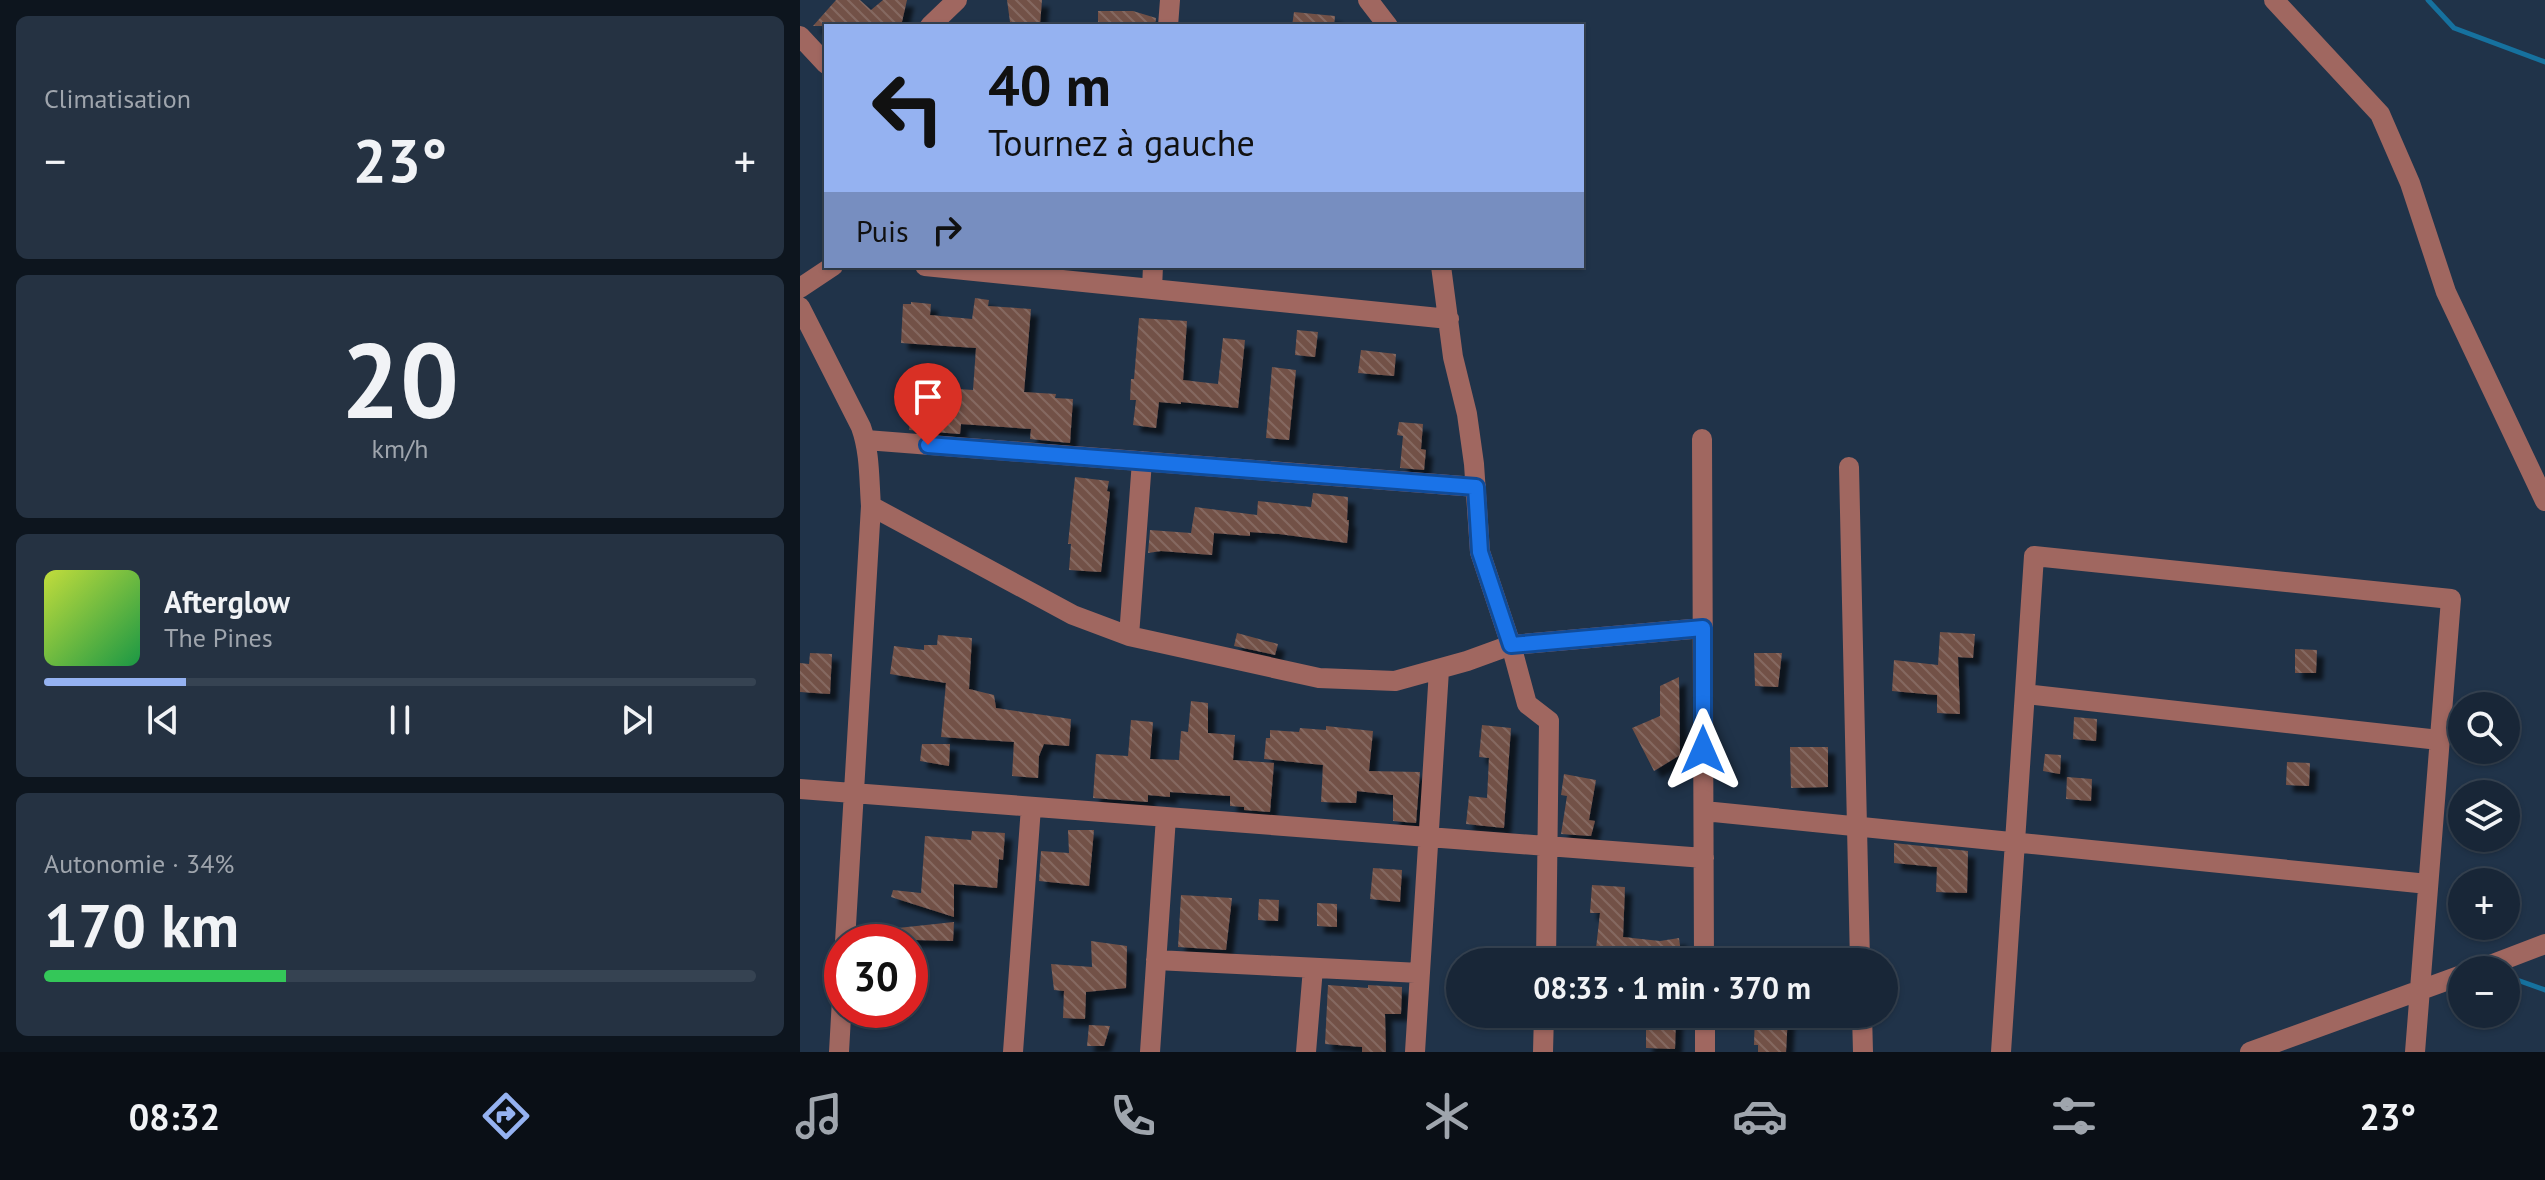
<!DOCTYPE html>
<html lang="fr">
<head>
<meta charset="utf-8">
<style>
  body { margin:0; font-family:"PT Sans",sans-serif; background:#253242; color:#f1f3f6; height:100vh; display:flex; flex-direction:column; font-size:30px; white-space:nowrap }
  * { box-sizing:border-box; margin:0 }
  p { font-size:26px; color:#9fa5ad }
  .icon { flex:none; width:44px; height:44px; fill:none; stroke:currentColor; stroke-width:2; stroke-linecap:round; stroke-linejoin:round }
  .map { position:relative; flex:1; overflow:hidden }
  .details { display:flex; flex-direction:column; gap:16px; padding:16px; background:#0d151e; width:800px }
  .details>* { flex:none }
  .banner { position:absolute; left:24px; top:24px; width:760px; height:244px; border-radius:0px; box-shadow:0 2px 6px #0004,0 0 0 2px #364352; background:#95b2f1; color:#111; overflow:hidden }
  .buttons { position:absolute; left:1648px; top:692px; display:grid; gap:16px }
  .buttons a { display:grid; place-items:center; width:72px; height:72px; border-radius:50%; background:#182637; box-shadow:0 2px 6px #0004,0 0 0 2px #364352; font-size:40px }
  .speed { position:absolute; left:24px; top:924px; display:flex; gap:16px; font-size:40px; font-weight:700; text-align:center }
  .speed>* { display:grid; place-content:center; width:104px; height:104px; border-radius:50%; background:#182637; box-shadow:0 2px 6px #0004,0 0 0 2px #364352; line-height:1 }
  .speed .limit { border:12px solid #d22; background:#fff; color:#111 }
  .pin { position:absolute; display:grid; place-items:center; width:68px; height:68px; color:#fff; margin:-82px -34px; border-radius:50% 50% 50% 0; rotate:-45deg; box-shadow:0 0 8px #0007 }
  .pin .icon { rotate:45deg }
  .me { position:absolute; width:88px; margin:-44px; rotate:0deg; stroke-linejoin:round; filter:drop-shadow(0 0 6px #0008) }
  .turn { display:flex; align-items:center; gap:28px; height:168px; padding:0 32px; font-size:36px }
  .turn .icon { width:104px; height:104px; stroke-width:2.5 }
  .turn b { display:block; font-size:56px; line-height:68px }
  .then { display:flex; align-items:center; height:76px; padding:0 32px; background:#0003; gap:16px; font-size:30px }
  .big { font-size:60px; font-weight:700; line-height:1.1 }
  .details .widget { flex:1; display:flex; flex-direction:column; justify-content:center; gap:12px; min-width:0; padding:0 28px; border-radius:12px; background:#253242 }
  .details .dial { align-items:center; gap:0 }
  .dial b { font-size:104px; line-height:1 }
  .song { display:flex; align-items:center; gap:24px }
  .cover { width:96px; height:96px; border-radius:12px; background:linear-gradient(135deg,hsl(70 70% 55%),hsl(140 70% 35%)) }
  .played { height:8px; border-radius:4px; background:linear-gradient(90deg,#95b2f1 20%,#364352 20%) }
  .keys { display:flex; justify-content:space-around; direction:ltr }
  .heat { display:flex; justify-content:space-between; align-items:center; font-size:44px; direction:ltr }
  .charge { height:12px; border-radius:6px; background:linear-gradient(90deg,#34c759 34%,#364352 0) }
  .trip { position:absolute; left:646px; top:948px; width:452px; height:80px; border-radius:40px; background:#182637; box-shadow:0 2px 6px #0004,0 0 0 2px #364352; font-weight:700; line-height:80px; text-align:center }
  .tabs { display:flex; height:128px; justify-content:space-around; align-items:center; background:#0a0f16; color:#9fa5ad }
  .tabs .icon { width:56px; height:56px }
  .tabs .on { color:#95b2f1 }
  .tabs b { font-size:36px; color:#f1f3f6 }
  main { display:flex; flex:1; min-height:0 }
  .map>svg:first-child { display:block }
</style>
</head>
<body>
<main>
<section class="details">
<div class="widget"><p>Climatisation</p>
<div class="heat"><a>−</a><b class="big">23°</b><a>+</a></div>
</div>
<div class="widget dial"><b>20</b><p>km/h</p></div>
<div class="widget">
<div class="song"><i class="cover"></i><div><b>Afterglow</b><p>The Pines</p></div></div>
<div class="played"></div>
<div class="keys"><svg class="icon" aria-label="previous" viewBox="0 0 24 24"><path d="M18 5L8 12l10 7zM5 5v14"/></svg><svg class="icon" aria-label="pause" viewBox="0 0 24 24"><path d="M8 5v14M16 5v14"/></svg><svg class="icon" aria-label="next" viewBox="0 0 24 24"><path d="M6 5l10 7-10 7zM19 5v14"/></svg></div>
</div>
<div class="widget"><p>Autonomie · 34%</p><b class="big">170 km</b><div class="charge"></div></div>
</section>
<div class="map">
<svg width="1745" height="1052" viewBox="0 0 1745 1052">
  <defs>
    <pattern id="building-back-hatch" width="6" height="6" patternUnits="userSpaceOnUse" patternTransform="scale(2)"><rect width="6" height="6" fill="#725147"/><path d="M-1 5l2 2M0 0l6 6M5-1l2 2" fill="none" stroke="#856961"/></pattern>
    <filter id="shadow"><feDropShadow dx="7" dy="7" stdDeviation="2" flood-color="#0009"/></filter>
  </defs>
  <rect width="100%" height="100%" fill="#203349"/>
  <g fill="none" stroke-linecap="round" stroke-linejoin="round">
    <path stroke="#16719e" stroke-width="5" d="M1628 0 1654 28 1745 62
      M1706 976 1745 990"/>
  </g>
  <path fill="url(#building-back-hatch)" filter="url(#shadow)" d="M36 0H60L71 10 83 0H107L101 26H13Z
    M207 0H242L240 24 210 22Z
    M298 11H333L356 18 355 26H298Z
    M494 12 535 16 534 26H492Z
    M175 298 189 300 188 306 231 309 224 392 256 394 255 398 273 399 270 443 230 439 231 429 161 424 160 434 109 430 115 386 173 390 176 348 101 343 103 304H111V302L131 304 130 315 172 319Z
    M339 318 387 321 383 380 418 384 423 338 445 340 438 408 381 402V404L359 402 356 428 333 425 336 400H330L331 379H334Z
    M497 330 518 332 515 357 495 355Z
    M561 350 596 354 594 376 558 373Z
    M472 367 496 370 489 440 466 438Z
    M599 422 623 424 621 449 626 450 624 470 600 468 603 436 597 435Z
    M275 477 309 481 307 491 310 492 301 572 269 570 271 544H268Z
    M513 493 548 497 547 520H549L547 543 479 534 450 532V536L414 533 412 555 361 551 348 553 350 530 391 533 395 507 457 515 458 501 511 507Z
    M1140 632 1175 634 1173 658 1158 657 1160 714 1137 713V695L1092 691 1094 660 1138 665Z
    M437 633 478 644 475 655 434 646Z
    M138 635 172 638 169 689 194 695 196 708 271 719 269 746 244 744 239 756 238 778 212 776 214 742 141 737 146 683 90 674 94 646 124 650V645H137Z
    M1495 649 1517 650 1516 673H1495Z
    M10 653 32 654 30 694 0 692V663L9 664Z
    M954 653H982L978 687 955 686Z
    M879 677 880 755 854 771 832 728 860 716V686Z
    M391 701 408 703V733L435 735 433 760 474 763 470 812 444 810V807L430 806V796L370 792V797L348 795V802L293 798 296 754 328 756 331 720 353 722 350 759 379 760 381 731 388 732Z
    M1274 717 1297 719 1296 741 1273 739Z
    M682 725 711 728 704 828 666 824 669 796 687 798 689 758 679 757Z
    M526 726 573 731 569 771 620 772 616 823 593 821V795L557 791 556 803 521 802 523 765 464 759 466 738H470V730L499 732 500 728 526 730Z
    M122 744H150L149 766 120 761Z
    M990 747H1028V787L991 788Z
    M1245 754 1261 755 1260 774 1243 771Z
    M1487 762 1510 763 1509 786 1486 785Z
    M764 774 796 780 789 820 795 821 791 836 761 834 767 796 761 795Z
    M1267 777 1292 779 1291 801 1266 799Z
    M268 830H294L289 886 239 881 241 851 269 853Z
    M172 831 205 833 203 860 199 859 197 888 154 884V917L91 897 93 890 121 893 125 836 171 840Z
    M1094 843 1168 851 1167 893 1136 892 1137 867 1094 863Z
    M573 868 602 870 600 902 570 899Z
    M792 885 825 887 823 937 860 941 879 938 882 961 864 962 795 957 800 913H790Z
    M381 895 432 898 426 950 378 947Z
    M459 899 479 900 478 921 458 920Z
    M517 903 537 904V927L517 926Z
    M154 922 153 941 79 939V930Z
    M291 941 327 946 326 988 286 992 285 1019 263 1018 264 991 254 990 251 964 292 967Z
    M528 985 568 988V985L602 987 601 1014H585L586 1052H562V1047L525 1044Z
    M846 1014 876 1015 875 1049 846 1048Z
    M955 1014H988L986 1052H958V1045H954Z
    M289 1025 310 1026 304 1046H287Z"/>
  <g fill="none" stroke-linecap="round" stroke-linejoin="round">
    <path stroke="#a06760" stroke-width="20" d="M568 0 588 26
      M1474 0 1580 114 1610 183 1646 292 1745 501
      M130 26 157 0
      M368 26 370 0
      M0 36 26 64
      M125 266 649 319
      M641 266 653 357 667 414 674 464 680 552 711 645 727 704 749 721 746 962
      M0 288 33 266
      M352 289 353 266
      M0 307 61 427C70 452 69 479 71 506L45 942
      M902 439 904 962
      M66 440 676 487
      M1049 467 1060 962
      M71 506 273 615 329 636 519 678 595 681 667 661 711 645 903 628
      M329 636 342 461
      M1225 694 1639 740
      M0 789 904 858
      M904 811 1628 884
      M356 960 620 973
      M1677 970 1745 944
      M905 1014V1052
      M1062 1014 1063 1052
      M39 1052 42 999
      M213 1052 231 807
      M350 1052 366 817
      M506 1052 513 968
      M615 1052 639 670
      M743 1052 744 1014
      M1201 1052 1234 556 1651 599 1615 1052
      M1450 1052 1662 975"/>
  </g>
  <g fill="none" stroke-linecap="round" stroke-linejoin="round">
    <g stroke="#114b97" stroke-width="20">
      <path id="route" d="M128 445 676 487 680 552 711 645 903 628V750"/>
    </g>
    <use href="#route" stroke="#1a73e8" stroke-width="14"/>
  </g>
</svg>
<div class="buttons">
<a><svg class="icon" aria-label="search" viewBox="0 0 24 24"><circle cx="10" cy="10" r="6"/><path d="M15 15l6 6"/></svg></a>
<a><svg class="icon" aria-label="layers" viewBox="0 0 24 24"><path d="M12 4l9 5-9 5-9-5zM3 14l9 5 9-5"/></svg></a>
<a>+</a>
<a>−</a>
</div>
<div class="speed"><div class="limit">30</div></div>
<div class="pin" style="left:128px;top:445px;background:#d93025"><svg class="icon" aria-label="arrive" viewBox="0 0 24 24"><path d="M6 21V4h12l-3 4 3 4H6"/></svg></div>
<svg class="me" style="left:903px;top:750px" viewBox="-20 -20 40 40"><path d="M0-17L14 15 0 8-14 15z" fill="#1a73e8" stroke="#fff" stroke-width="4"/></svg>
<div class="trip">08:33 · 1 min · 370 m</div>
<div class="banner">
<div class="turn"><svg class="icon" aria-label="left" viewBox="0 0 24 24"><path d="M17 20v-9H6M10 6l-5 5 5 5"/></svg><div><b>40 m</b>Tournez à gauche</div></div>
<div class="then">Puis<svg class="icon" aria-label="right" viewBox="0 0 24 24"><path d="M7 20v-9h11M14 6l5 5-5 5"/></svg></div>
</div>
</div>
</main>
<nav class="tabs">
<b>08:32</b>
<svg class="icon on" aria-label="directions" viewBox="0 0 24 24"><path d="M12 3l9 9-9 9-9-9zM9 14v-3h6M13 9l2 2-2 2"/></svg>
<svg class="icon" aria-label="music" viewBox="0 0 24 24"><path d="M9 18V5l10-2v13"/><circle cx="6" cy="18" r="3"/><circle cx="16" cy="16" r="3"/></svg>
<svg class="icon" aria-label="phone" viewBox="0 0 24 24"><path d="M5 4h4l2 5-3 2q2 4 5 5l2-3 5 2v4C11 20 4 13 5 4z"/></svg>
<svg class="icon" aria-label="climate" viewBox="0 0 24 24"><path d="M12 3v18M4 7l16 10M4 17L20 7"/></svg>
<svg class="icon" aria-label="car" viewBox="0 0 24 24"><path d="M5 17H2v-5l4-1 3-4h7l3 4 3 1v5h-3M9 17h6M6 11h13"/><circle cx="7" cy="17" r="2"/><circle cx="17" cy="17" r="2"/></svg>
<svg class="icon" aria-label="filters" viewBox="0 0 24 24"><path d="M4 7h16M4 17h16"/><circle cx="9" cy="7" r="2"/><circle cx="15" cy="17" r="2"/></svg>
<b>23°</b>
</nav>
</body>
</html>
